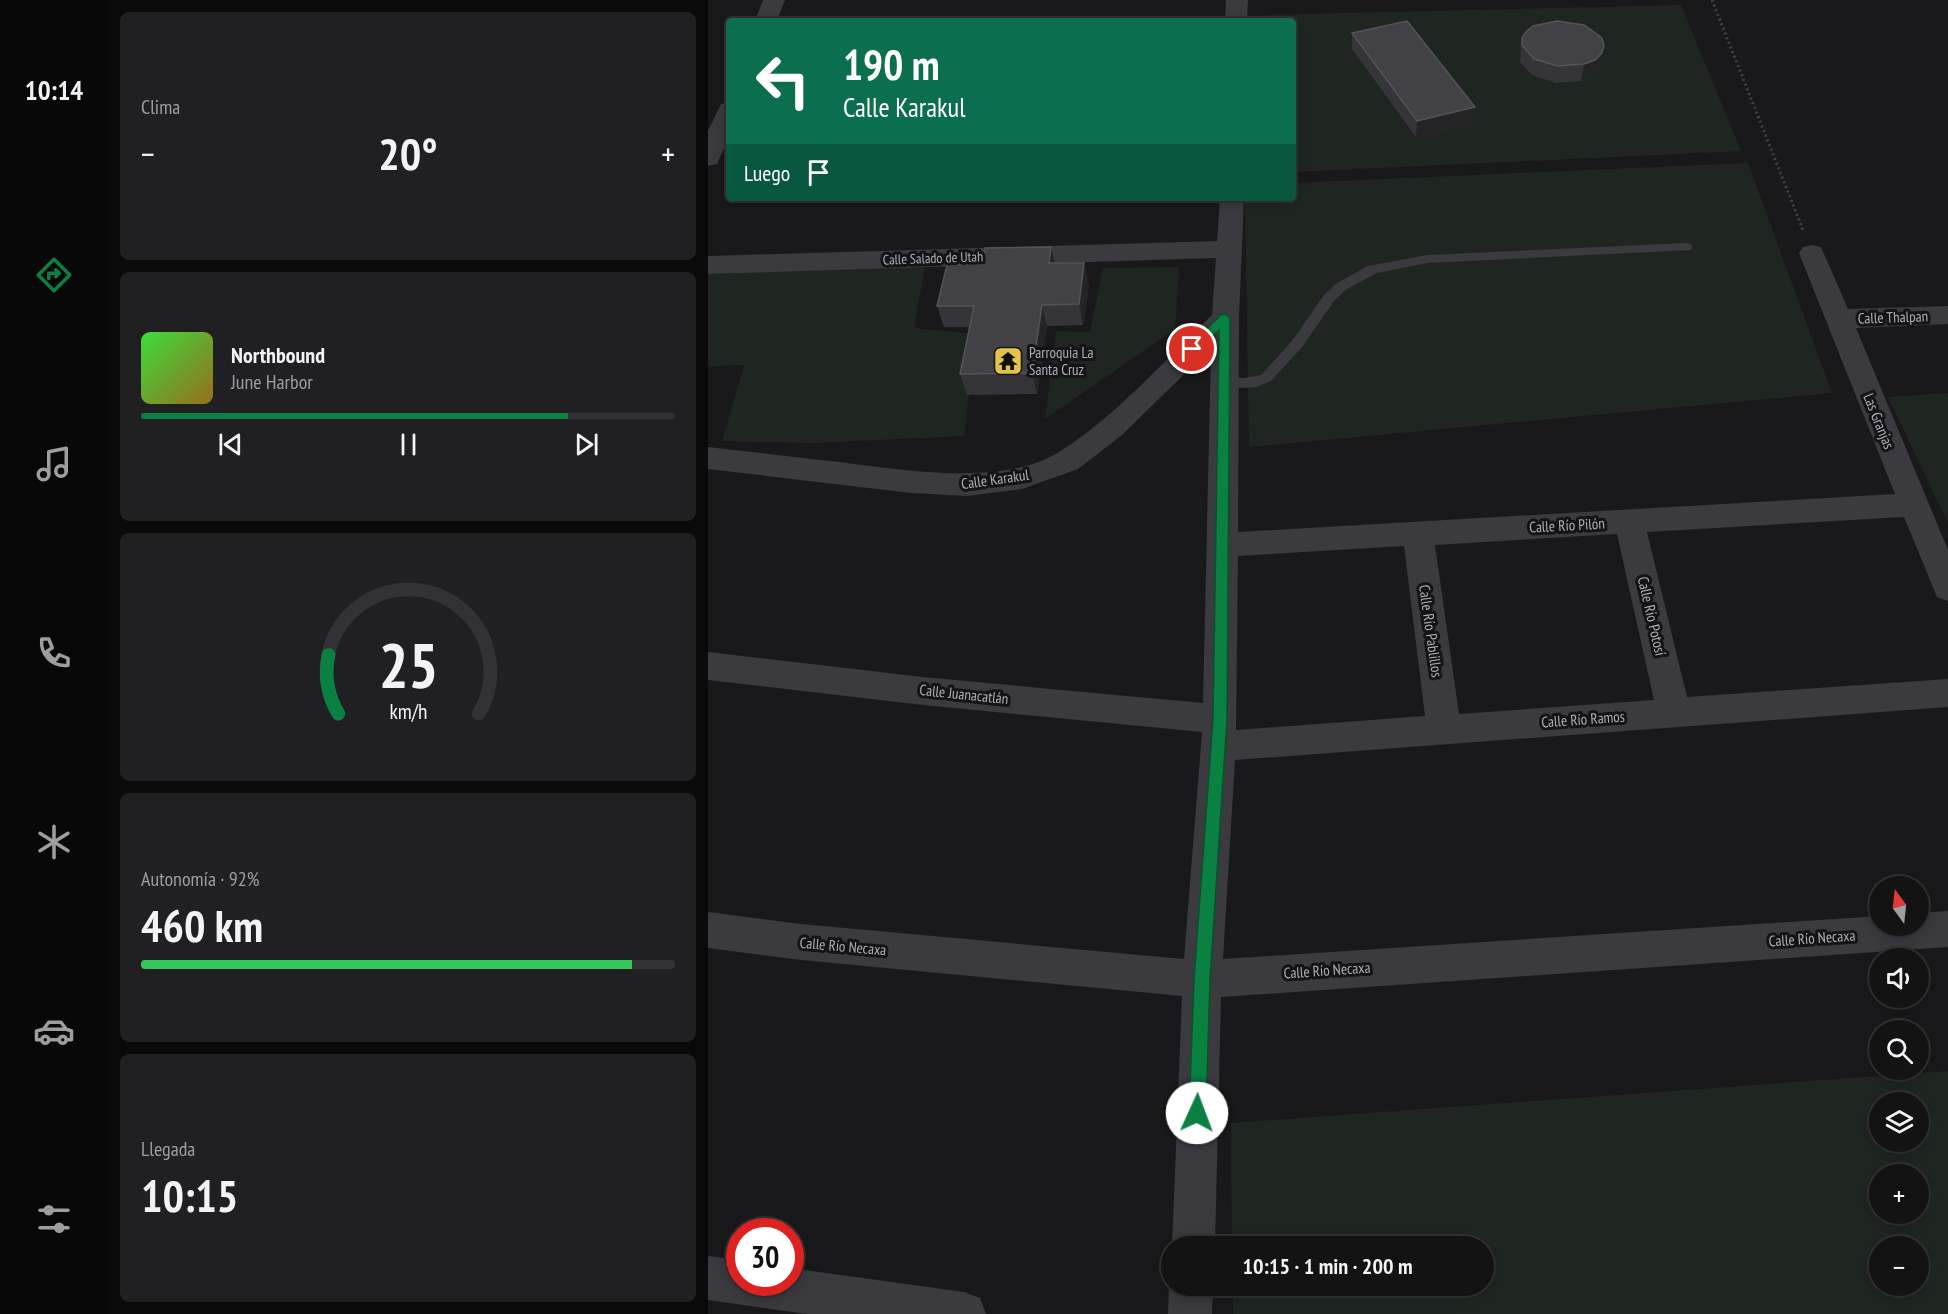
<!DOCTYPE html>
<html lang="es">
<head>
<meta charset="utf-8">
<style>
  body { margin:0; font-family:"PT Sans Narrow",sans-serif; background:#202022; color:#f1f3f6; height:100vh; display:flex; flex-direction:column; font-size:22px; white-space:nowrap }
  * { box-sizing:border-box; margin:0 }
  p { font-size:20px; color:#9d9ea0 }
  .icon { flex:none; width:33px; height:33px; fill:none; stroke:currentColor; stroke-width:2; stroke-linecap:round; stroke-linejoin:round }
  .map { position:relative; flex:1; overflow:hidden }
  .sheet { display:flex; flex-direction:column; gap:12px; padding:12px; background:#0a0a0b; width:600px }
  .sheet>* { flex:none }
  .top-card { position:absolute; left:18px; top:18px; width:570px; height:183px; border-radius:6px; box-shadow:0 3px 15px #0003,0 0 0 2px #323234; background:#0b6e4f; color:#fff; overflow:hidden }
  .needle { width:39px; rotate:345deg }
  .controls { position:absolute; left:1161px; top:876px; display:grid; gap:12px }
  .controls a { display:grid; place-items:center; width:60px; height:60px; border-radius:50%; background:#131314; box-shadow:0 3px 15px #0003,0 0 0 2px #323234; font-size:30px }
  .speed { position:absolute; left:18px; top:1218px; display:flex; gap:12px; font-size:30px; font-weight:700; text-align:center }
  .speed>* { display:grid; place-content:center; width:78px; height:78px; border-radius:50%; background:#131314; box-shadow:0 3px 15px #0003,0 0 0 2px #323234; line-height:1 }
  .speed .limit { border:9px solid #d22; background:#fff; color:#111 }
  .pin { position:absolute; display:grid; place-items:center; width:51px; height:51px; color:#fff; margin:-26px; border:3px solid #fff; border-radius:50%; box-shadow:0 2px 6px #0007 }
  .me { position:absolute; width:66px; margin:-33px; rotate:2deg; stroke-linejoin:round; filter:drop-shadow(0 0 4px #0008) }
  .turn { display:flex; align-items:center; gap:21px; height:126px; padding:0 18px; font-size:27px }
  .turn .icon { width:78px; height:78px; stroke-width:2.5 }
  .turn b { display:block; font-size:42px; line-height:51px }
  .then { display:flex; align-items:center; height:57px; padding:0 18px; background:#0003; gap:12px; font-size:22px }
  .big { font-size:45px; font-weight:600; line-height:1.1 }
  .sheet .widget { flex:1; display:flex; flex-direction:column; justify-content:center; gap:9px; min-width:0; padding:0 21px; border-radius:9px; background:#202022 }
  .sheet .dial { align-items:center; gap:0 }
  .dial svg { height:156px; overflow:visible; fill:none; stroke:#323234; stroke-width:7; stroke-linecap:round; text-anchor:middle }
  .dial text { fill:#f1f3f6; stroke:none }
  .song { display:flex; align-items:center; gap:18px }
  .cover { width:72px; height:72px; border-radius:9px; background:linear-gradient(135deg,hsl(120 70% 55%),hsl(40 70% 35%)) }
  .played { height:6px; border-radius:3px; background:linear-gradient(90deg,#0b8043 80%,#323234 80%) }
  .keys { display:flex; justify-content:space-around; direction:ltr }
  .heat { display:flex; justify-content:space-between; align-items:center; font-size:33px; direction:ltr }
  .charge { height:9px; border-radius:4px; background:linear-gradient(90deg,#34c759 92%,#323234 0) }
  .trip { position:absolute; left:453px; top:1236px; width:333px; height:60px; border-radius:30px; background:#131314; box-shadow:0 3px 15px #0003,0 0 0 2px #323234; font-weight:600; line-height:60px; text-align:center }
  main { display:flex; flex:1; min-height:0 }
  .menu { display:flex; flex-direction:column; width:108px; justify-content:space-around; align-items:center; background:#080808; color:#9d9ea0 }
  .menu .icon { width:42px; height:42px }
  .menu .current { color:#0b8043 }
  .menu b { font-size:27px; color:#f1f3f6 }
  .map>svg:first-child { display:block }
</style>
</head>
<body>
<main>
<nav class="menu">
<b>10:14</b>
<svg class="icon current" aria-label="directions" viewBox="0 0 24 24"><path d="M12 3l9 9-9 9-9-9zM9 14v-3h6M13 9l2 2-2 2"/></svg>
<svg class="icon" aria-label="music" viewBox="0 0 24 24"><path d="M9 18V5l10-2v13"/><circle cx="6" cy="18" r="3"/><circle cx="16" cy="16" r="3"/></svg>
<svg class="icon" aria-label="phone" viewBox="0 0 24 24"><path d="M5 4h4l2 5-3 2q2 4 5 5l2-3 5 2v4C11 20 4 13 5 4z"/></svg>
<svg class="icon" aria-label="climate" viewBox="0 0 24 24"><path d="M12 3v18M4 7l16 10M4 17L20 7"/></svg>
<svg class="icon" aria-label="car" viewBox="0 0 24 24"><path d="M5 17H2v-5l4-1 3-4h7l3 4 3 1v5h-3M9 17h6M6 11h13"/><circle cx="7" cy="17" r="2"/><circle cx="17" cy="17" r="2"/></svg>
<svg class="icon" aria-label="filters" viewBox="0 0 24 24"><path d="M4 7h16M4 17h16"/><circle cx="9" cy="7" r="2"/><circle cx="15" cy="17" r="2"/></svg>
</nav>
<section class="sheet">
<div class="widget"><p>Clima</p>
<div class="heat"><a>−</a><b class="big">20°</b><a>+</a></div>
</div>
<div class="widget">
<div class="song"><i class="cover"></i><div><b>Northbound</b><p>June Harbor</p></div></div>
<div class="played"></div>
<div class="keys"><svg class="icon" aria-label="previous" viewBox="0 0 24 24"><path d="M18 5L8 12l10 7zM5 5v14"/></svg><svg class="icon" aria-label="pause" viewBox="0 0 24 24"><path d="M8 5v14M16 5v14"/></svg><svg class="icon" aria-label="next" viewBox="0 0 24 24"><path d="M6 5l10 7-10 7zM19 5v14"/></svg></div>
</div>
<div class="widget dial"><svg viewBox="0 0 100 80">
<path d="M14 69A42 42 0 1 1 86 69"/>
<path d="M14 69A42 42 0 0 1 9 39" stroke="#0b8043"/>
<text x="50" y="56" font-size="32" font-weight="700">25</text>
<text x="50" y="72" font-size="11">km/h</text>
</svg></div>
<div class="widget"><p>Autonomía · 92%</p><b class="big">460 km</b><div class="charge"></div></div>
<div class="widget"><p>Llegada</p><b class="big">10:15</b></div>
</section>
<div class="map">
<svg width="1240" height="1314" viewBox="0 0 1240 1314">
  <rect width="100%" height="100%" fill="#19191b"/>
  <path fill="#1f2621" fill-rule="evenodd" d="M973 5 1033 151 585 172V21H555V15Z
    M1040 163 1124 393 541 447 537 198H585V183Z
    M217 267 206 328 268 334 256 436 106 443 14 441 36 365 0 366V272Z
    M471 267 467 329 337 419 348 331 382 332 395 268Z
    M1240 393V523L1180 397Z
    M1240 1071V1314H525V1286H776V1246H524L523 1123ZM1210 1102V1142H1172V1102ZM1210 1174V1214H1172V1174ZM1172 1246H1210V1286H1172Z"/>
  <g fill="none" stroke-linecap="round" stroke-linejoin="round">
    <path stroke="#404146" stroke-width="3" stroke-dasharray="2 3" stroke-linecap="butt" d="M1004 0 1095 230"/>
    <path fill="#3a3a3f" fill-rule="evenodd" d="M978 243 983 244 984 247 983 250 719 263 669 273 639 289 626 301 594 347 563 381 548 387 536 388 516 387 509 382 516 377 536 378 553 375 584 341 616 295 629 283 660 266 719 255Z"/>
    <path fill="#3a3a3f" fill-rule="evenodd" d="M55 0H77L69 21H47Z
      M518 0H540L539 21H517Z
      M21 102V137L9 164 0 166V131L13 104Z
      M512 198H536L531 318 530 532 1187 494 1091 253 1095 247 1104 245 1113 247 1140 309 1240 306V324L1148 328 1240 550V601L1229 597 1196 517 939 532 979 697 1240 679V707L527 760 515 959 1172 916V926H1210V913L1240 911V947L513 997 507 1246 464 1247 474 996 93 960 0 948V912L93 924 476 959 494 732 215 705 0 680V652L215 677 495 703 503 348 414 435 370 469 314 489 259 496 203 493 0 469V447C44 452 88 457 131 462 194 470 295 487 351 452 407 417 456 361 504 315L508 258 0 274V256L509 241ZM909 534 946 700 751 714 727 545ZM696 546 717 716 528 730 530 556Z
      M0 1256 32 1260V1282H82V1268L256 1292 272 1298 278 1314H99L0 1300Z
      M464 1280V1286H505L504 1314H460L461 1286Z"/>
  </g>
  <path fill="#353539" d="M644 33 766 123 708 137 644 49Z
    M814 38 893 62 891 70 884 76 873 81 848 83 824 75 812 62Z
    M347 263 381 284 375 325 339 326 329 394 259 395 252 374 261 327H236L229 306 274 264Z"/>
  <path fill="#242427" d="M896 46 891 70 884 76 873 81 876 64Z
    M767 107 766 123 708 137 709 121Z
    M343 247 348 268 341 263Z
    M376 263 381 284 375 325 371 304Z
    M334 305 339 326 329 394 324 373Z"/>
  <path fill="#424246" stroke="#535358" stroke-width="1.5" d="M699 21 767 107 709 121 644 33Z
    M849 21 876 25 894 38 896 46 894 53 887 60 876 64 850 66 826 59 814 45V38L818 32 825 26Z
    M343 247 341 263H376L371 304 334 305 324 373 252 374 266 306H229L239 265 274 264 277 248Z"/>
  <path fill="#0b8043" stroke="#07532c" stroke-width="1.5" d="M517 314 522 318 519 719 502 979 498 1113 495 1119 489 1121 483 1119 481 1113 486 979 505 719 511 330 488 352 484 353 479 349 513 315Z"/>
  <defs>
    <g id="temple-square" transform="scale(1.5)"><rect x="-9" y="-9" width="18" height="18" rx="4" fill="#e2c24a" stroke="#141416"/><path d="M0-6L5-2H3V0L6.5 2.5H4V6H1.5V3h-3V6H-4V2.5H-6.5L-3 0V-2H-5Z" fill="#111"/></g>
  </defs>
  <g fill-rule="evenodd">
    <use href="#temple-square" x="300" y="361"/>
  </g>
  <g text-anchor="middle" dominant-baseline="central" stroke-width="6" stroke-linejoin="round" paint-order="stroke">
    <g font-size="14" fill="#adafb9" stroke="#141416">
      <text transform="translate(225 258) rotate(-2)">Calle Salado de Utah</text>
    </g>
    <g font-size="15" fill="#adafb9" stroke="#141416">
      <text transform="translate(1185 317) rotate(-2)">Calle Thalpan</text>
      <text transform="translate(1171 421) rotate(68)">Las Granjas</text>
      <text transform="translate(287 479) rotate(-8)">Calle Karakul</text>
      <text transform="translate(859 525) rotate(-3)">Calle Río Pilón</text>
      <text transform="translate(944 616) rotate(77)">Calle Río Potosí</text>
      <text transform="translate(723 631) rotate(82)">Calle Río Pablillos</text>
      <text transform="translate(256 694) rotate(6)">Calle Juanacatlán</text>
      <text transform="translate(875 719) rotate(-4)">Calle Río Ramos</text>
      <text transform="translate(1104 938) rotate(-4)">Calle Río Necaxa</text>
      <text transform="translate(135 946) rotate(5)">Calle Río Necaxa</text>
      <text transform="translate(619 970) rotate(-4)">Calle Río Necaxa</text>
    </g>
    <g font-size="15" fill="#adafb9" stroke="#141416" text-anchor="start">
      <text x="321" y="352">Parroquia La<tspan x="321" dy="17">Santa Cruz</tspan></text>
    </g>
  </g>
</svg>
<div class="controls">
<a><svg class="needle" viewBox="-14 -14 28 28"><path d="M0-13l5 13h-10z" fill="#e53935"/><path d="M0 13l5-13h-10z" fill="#9d9ea0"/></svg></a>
<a><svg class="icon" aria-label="sound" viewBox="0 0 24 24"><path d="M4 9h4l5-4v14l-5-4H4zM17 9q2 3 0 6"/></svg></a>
<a><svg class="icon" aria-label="search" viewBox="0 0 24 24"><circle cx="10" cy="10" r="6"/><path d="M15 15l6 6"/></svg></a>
<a><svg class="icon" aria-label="layers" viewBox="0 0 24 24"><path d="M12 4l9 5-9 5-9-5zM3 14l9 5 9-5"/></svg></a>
<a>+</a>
<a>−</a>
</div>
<div class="speed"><div class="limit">30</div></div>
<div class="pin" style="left:484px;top:349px;background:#d93025"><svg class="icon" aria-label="arrive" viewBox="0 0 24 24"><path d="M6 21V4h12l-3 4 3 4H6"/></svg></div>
<svg class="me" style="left:489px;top:1113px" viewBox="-20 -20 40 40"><circle r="19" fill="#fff"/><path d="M0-13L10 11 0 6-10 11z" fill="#0b8043"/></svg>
<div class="trip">10:15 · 1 min · 200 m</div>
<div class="top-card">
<div class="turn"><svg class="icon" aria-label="left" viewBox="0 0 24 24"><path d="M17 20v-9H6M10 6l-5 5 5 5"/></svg><div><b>190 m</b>Calle Karakul</div></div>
<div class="then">Luego<svg class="icon" aria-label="arrive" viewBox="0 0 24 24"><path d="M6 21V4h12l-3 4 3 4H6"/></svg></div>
</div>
</div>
</main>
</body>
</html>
